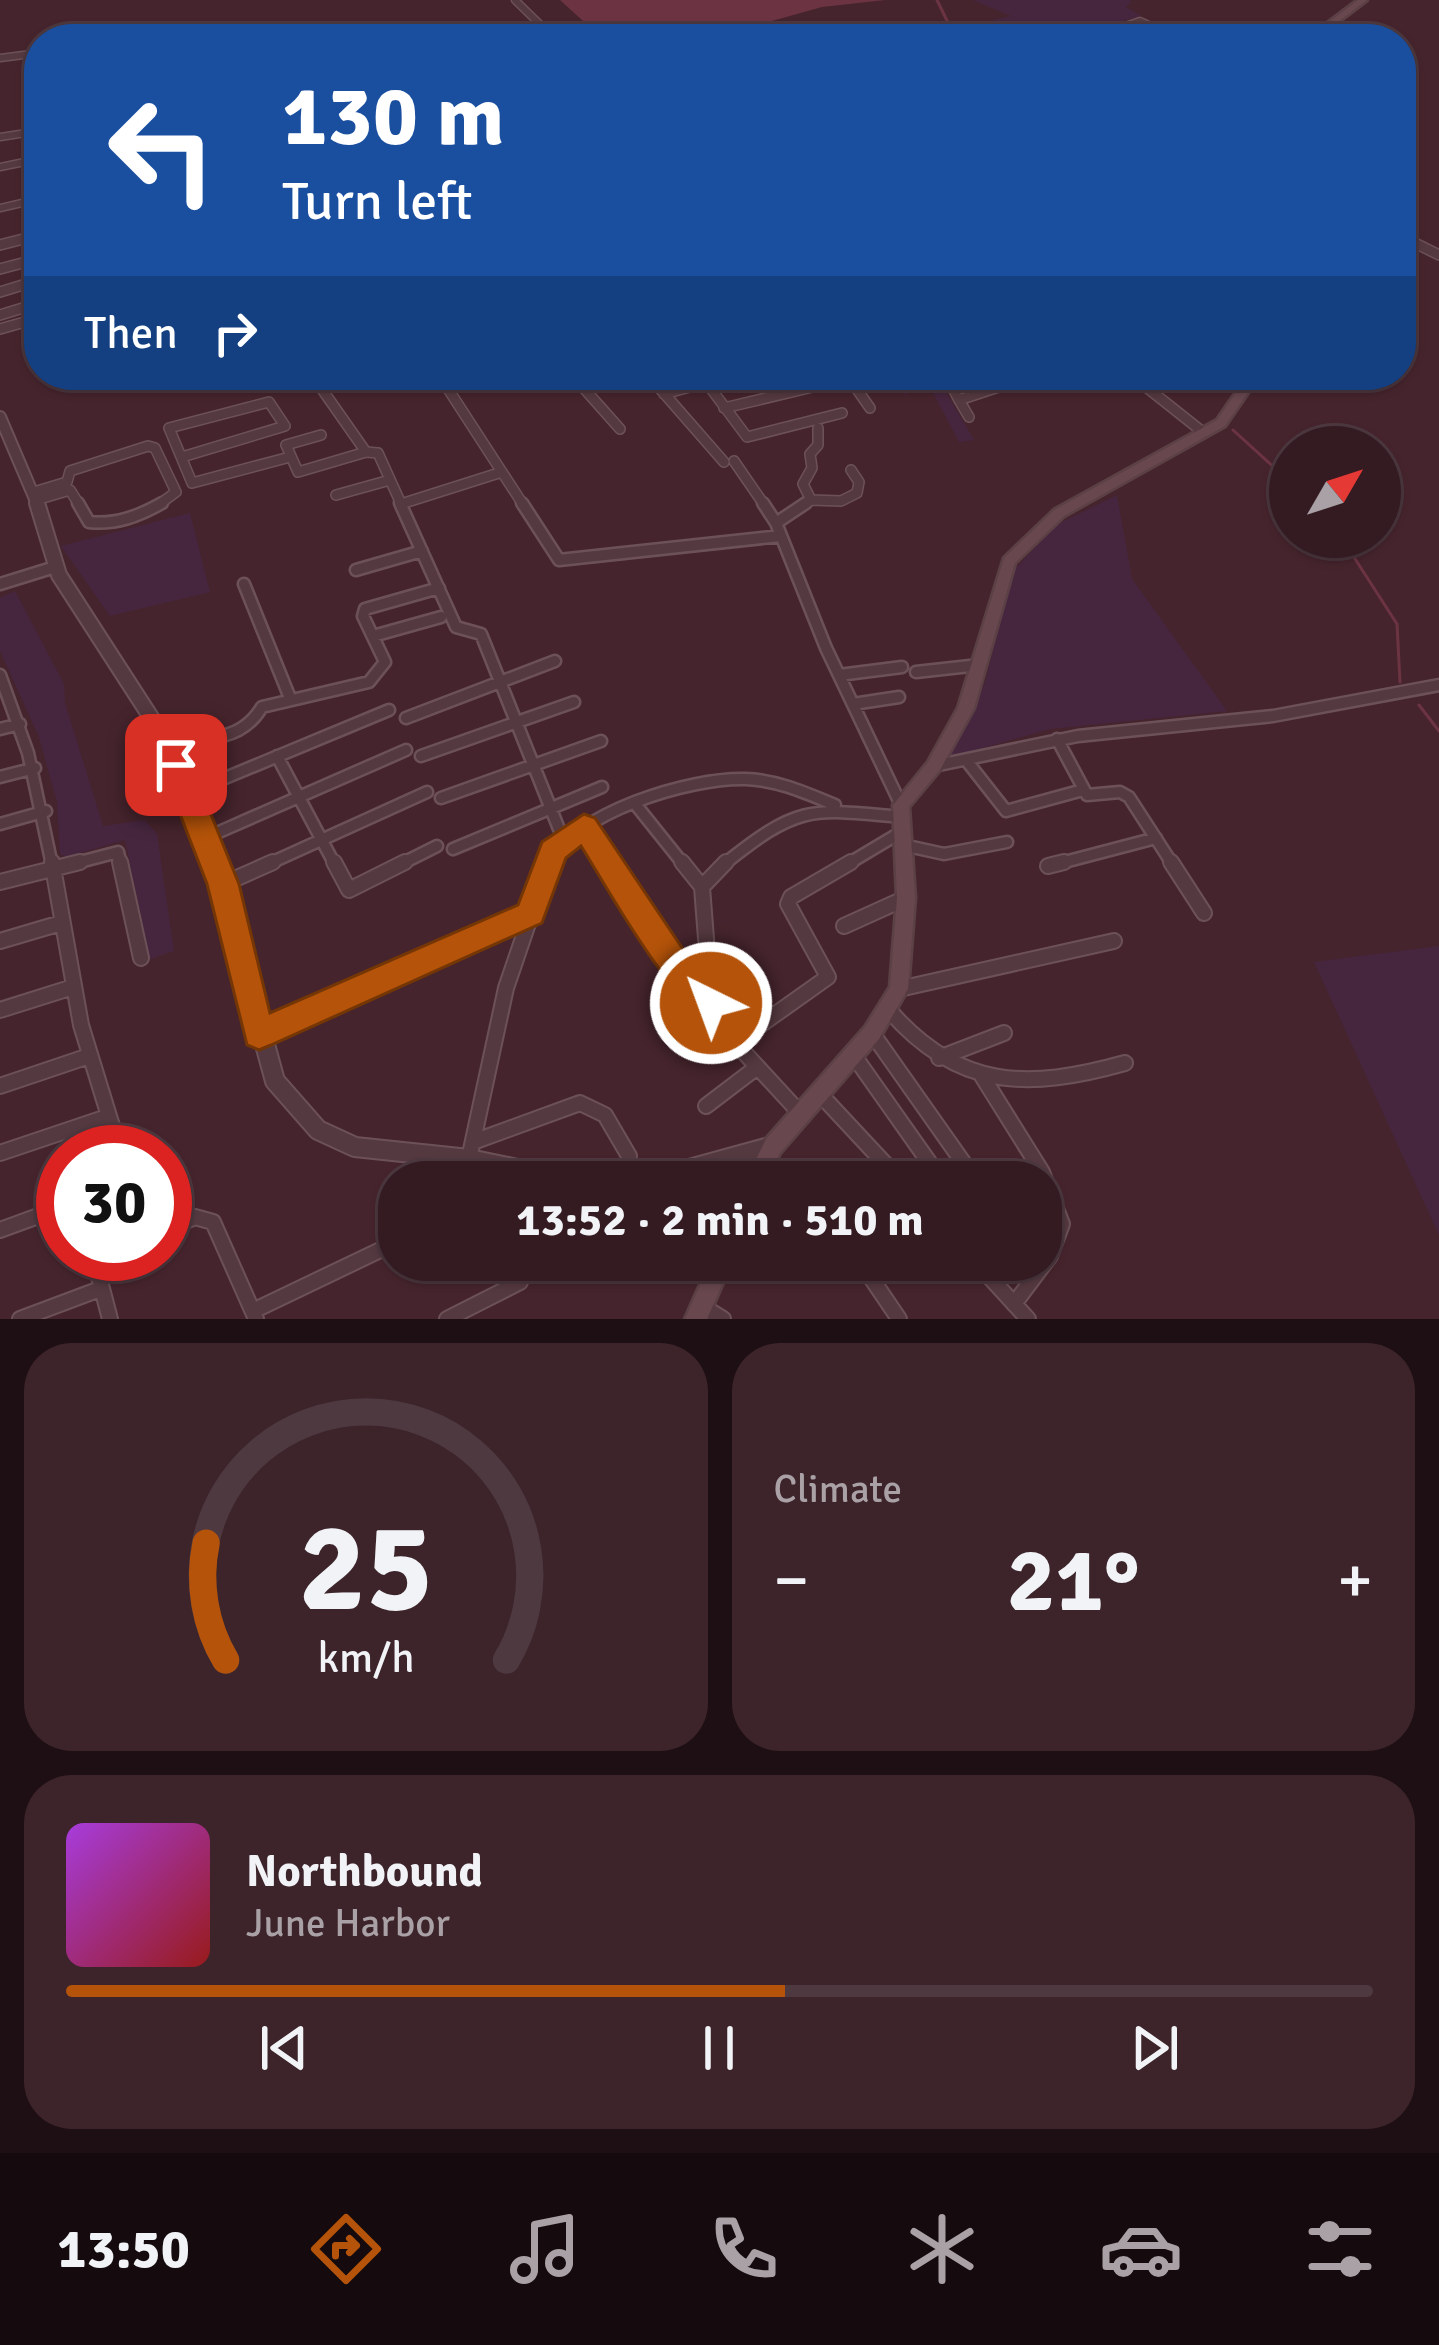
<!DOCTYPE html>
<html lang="en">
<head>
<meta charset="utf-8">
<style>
  body { margin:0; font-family:Signika,sans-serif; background:#3c242a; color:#f1f3f6; height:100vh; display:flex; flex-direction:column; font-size:45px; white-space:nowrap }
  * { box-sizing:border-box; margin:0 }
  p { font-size:39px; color:#a9a1a5 }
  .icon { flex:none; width:66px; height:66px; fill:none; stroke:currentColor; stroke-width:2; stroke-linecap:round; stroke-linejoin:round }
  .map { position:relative; height:1319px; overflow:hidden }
  .details { display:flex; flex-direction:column; gap:24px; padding:24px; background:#1d0f13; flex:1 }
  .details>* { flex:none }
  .banner { position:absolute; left:24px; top:24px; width:1392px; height:366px; border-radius:48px; box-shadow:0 3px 9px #0004,0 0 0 3px #4e3940; background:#1a4fa0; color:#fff; overflow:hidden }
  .needle { width:78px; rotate:51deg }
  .fabs { position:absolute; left:1269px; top:426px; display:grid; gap:24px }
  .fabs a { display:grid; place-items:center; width:132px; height:132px; border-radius:50%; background:#341b22; box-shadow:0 3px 9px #0004,0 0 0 3px #4e3940; font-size:60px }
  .speed { position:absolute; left:36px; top:1125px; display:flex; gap:24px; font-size:60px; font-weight:700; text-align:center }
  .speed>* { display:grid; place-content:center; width:156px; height:156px; border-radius:50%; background:#341b22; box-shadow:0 3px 9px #0004,0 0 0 3px #4e3940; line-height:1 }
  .speed .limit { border:18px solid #d22; background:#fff; color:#111 }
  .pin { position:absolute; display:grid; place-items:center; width:102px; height:102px; color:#fff; margin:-51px; border-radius:24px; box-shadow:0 6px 18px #0006 }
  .me { position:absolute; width:132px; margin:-66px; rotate:318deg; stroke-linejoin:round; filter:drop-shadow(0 0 9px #0008) }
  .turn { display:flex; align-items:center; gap:42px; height:252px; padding:0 60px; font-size:54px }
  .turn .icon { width:156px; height:156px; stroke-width:2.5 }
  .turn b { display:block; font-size:84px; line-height:102px }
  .then { display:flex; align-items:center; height:114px; padding:0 60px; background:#0003; gap:24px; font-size:45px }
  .big { font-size:90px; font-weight:700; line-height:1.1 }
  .details .tile { flex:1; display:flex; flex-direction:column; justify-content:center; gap:18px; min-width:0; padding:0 42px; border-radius:48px; background:#3c242a }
  .details .dial { align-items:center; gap:0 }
  .dial svg { height:312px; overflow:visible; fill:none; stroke:#4e3940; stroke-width:7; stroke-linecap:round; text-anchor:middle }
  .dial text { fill:#f1f3f6; stroke:none }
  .song { display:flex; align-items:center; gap:36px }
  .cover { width:144px; height:144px; border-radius:18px; background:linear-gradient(135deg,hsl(280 70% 55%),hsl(0 70% 35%)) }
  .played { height:12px; border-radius:6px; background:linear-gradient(90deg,#b45309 55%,#4e3940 55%) }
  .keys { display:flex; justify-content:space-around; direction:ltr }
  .heat { display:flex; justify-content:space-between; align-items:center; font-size:66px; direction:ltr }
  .details .tiles { flex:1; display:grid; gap:24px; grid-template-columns:1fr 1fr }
  .tile:last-child { grid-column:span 2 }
  .trip { position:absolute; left:378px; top:1161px; width:684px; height:120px; border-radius:48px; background:#341b22; box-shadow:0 3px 9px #0004,0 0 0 3px #4e3940; font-weight:700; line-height:120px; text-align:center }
  .tab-bar { display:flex; height:192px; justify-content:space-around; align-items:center; background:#150b0e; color:#a9a1a5 }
  .tab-bar .icon { width:84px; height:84px }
  .tab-bar .selected { color:#b45309 }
  .tab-bar b { font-size:54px; color:#f1f3f6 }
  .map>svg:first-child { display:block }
</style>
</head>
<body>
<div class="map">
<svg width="1439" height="1319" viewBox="0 0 1439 1319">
  <rect width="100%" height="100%" fill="#46242d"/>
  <path fill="#46263e" d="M973 0H1129L1132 2 1126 7 1141 16C1084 31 1036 54 981 23L1011 16Z
    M890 375H936L974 440 959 442 929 385 904 395Z
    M1117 495 1132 579 1227 711 1050 729 947 758 985 683 1012 572 1056 525Z
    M190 513 210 592 110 616 61 546Z
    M15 591 64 684 65 703 103 826 145 820 157 834 174 951 150 959 125 840 66 857 60 854 57 802 39 737 0 651V598Z
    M1439 946V1235L1314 962Z"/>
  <path fill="#6c3443" d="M560 0H885L822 7 707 39H603Z"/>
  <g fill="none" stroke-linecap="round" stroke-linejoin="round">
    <path stroke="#6c3443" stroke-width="3" d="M919 39 953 33 937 0
      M1233 430 1290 482
      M1341 537 1397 624 1400 682
      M1419 705 1439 731"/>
    <g stroke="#6c5258" stroke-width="9">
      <path id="minor-far3" d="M515 0 555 39
        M586 39H594
        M977 39 993 35
        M1088 39 1140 21 1180 39
        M1142 39 1163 31
        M0 58 39 53
        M0 137 39 131
        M0 167 39 159
        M1401 187 1414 190
        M0 208 39 199"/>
    </g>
    <g stroke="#6c5258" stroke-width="12">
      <path id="minor-far2" d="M1401 236 1439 255
        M0 245 39 235
        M0 269 30 261
        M0 292 39 280
        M0 315 39 303
        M0 329 39 318
        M312 375 366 452 378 453 402 506
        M439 375 524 506
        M572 375 620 429
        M648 375 724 462
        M847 375 870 408
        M946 375 959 400 1035 375
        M1131 375 1204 433
        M706 382 747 437 842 413
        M664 394 734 375
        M959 400 969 417
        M724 408 821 385
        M321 435 286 445 298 472 366 452
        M182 457 285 426 269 402 169 428 192 483 290 457
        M734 461 765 506
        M34 492 67 482 70 471 148 446 155 448 176 492 157 506
        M336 495 390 480
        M36 500 70 490 80 506
        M811 500 841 501 857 493 859 482 851 470
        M401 504 502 472
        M802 506 811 500 803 484 812 468 810 454 818 445V428"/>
    </g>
    <g stroke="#6c5258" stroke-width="15">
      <path id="minor-far1" d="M78 503 89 522C116 525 139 516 162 503
        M400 503 456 627 481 634 559 829
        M522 503 559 560 781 536
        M763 503 776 523 826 648 901 805
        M776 523 806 503
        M356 570 422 551
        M0 584 55 567
        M244 584 290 698
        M373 636 441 617
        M916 672 979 665
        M0 675 28 753 52 865
        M839 675 902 667
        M853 704 899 697
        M406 718 555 661
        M0 729 20 724
        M163 736C203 738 239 745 262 707L369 682 385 662 363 616 365 609 439 588
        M1057 739 1087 795 1120 792 1129 797 1173 865
        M277 756 335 865
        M421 756 574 702
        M966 760 1006 811 1083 790
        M934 766 1078 736 1273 716 1439 685
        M0 777 35 768
        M189 793 389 710
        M441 798 601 741
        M636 805 684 865
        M0 824 46 811
        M584 826 609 865
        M219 832 406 750
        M903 845 944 854 1007 842
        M453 849 602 787
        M68 865 118 852 121 865
        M266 865 427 792
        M399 865 437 846
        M548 865C573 813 690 777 746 779 777 780 806 793 835 805
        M723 865C798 805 809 808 902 817
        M846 865 903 831
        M1053 865 1156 838"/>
    </g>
    <g stroke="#6c5258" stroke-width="18">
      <path id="minor" d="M52 862 81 1025 120 1152
        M120 862 141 958
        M334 862 349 890 405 862
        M607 862 675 965 711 1003
        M682 862 702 887
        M726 862 702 887 711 1003 730 1037 800 1113
        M1171 862 1204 913
        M1048 866 1064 862
        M237 878 273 862
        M0 882 80 862
        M844 926 906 898
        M0 941 61 923
        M899 989 1114 941
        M0 1010 73 987
        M889 1010C958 1090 1028 1090 1125 1063
        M872 1033 977 1182
        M259 1034 531 914
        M735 1043 828 977 788 904 791 897 851 862
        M852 1053 943 1182
        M939 1058 1004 1033
        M982 1076 1042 1172 1062 1224 1050 1256 1014 1304
        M0 1086 89 1056
        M819 1093 902 1182
        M706 1106 756 1068
        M473 1142 580 1103 605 1115 629 1156
        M0 1153 107 1117
        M469 1159 506 988 549 862
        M0 1230 63 1207
        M165 1230 195 1217 213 1222 256 1319
        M859 1260 899 1319
        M974 1260 1028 1319
        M702 1306 723 1319
        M253 1311 399 1241
        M20 1319 100 1289
        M110 1319 99 1277 121 1254
        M447 1319 520 1282"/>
    </g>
    <g stroke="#6c5258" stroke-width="14">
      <path id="tertiary-far2" d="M0 417 38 506"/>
    </g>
    <g stroke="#6c5258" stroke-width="18">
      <path id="tertiary-far1" d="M37 503 59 575 163 736 216 865"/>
    </g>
    <g stroke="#6c5258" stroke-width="22">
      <path id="tertiary" d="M215 862 275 1081 318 1130 355 1147 469 1159 570 1180 678 1172 773 1146"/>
    </g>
    <g stroke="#5b4046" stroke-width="5">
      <path id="secondary" d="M1358 0H1367L1316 39H1306Z
        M1248 375H1260L1225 426 1064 516 1015 563 974 708 940 770 909 807 915 898 908 989 879 1039 780 1153 766 1182H745L766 1139 865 1027 890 987 897 898 893 805 928 762 958 708 1004 558 1054 510 1217 420Z
        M711 1260H733L707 1319H685Z"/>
    </g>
    <use href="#minor-far3" stroke="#553940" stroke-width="6"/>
    <use href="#minor-far2" stroke="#553940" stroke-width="9"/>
    <use href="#minor-far1" stroke="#553940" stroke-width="10"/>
    <use href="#minor" stroke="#553940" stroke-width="14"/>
    <use href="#tertiary-far2" stroke="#553940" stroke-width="10"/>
    <use href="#tertiary-far1" stroke="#553940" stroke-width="14"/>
    <use href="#tertiary" stroke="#553940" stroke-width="18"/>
    <use href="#secondary" fill="#68474e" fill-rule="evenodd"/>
  </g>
  <path fill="#b45309" stroke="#753606" stroke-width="3" d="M176 753 186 757 191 765 239 884 270 1013 518 905 542 842 584 814 595 818 687 955 728 1003 723 1013 711 1018C669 1002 607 887 581 846L566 858 542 923 271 1045 259 1050 247 1045 207 884 161 765 166 757Z"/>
</svg>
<div class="fabs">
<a><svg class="needle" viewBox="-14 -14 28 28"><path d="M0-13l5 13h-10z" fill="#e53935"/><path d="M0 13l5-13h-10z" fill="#a9a1a5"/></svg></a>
</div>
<div class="speed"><div class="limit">30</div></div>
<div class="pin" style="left:176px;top:765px;background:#d93025"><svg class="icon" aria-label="arrive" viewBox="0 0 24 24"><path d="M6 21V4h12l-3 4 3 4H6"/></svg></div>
<svg class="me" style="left:711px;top:1003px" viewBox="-20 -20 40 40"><circle r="17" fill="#b45309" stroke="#fff" stroke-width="3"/><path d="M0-11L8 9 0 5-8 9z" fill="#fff"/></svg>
<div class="trip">13:52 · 2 min · 510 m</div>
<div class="banner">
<div class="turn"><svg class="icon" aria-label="left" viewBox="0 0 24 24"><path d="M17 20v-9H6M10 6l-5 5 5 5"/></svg><div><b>130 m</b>Turn left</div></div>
<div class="then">Then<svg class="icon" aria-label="right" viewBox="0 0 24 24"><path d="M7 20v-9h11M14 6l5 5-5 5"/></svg></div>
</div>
</div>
<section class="details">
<div class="tiles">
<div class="tile dial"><svg viewBox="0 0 100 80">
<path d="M14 69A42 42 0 1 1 86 69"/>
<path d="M14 69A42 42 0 0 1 9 39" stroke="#b45309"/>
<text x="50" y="56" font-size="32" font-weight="700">25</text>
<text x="50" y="72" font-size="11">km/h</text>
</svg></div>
<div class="tile"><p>Climate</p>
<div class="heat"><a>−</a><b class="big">21°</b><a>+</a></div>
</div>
<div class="tile">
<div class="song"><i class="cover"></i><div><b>Northbound</b><p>June Harbor</p></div></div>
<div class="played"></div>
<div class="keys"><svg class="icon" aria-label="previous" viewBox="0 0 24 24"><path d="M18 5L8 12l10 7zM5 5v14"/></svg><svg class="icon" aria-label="pause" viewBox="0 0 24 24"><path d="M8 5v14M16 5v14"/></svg><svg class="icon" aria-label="next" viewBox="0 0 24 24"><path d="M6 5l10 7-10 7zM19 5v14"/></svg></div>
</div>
</div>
</section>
<nav class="tab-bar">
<b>13:50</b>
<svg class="icon selected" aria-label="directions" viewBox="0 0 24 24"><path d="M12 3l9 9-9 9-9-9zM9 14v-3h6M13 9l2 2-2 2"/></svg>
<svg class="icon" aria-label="music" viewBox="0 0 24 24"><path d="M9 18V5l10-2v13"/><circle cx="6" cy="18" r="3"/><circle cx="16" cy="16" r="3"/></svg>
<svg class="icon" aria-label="phone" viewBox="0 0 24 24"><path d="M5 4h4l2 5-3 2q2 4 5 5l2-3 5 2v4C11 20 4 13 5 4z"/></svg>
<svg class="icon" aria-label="climate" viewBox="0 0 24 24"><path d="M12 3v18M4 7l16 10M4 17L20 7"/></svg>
<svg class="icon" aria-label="car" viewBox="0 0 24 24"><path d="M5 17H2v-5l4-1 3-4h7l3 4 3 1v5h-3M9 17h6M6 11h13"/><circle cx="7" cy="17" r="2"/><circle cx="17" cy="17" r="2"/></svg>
<svg class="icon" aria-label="filters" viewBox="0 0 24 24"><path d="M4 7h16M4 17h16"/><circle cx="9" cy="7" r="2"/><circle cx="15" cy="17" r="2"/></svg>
</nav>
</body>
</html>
